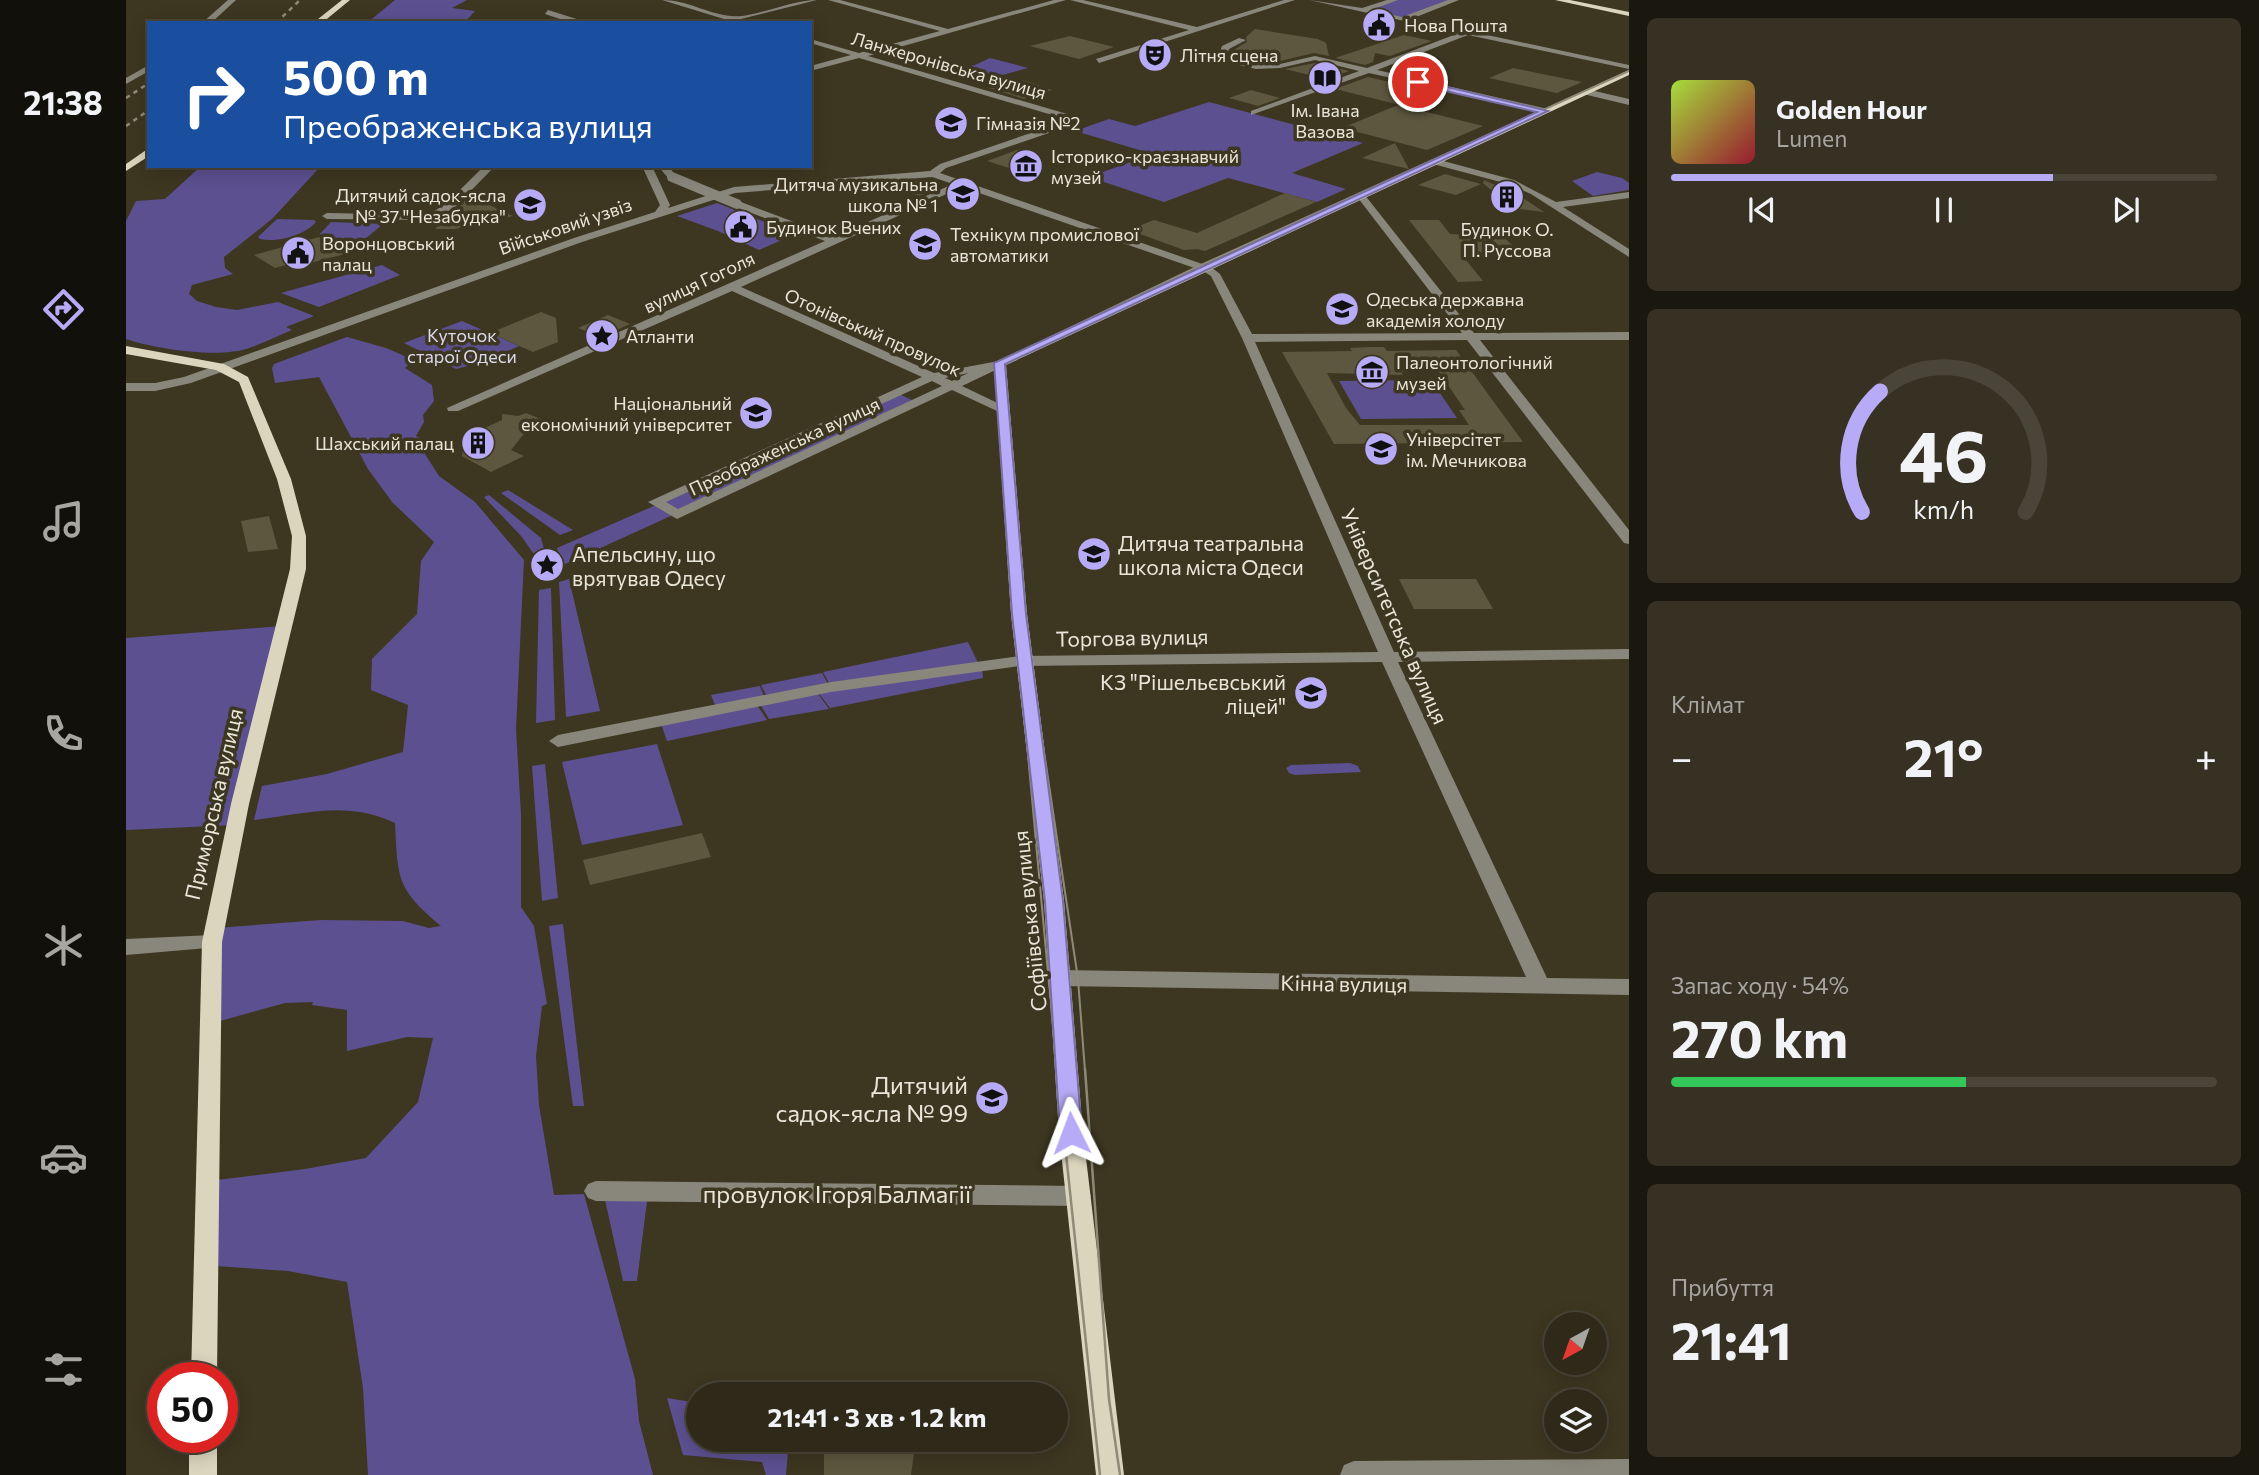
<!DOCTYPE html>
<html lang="uk">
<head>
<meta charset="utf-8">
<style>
  body { margin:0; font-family:Commissioner,sans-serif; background:#363122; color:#f1f3f6; height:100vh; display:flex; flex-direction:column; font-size:26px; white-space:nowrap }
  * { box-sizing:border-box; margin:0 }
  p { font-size:23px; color:#a7a6a2 }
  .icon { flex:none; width:38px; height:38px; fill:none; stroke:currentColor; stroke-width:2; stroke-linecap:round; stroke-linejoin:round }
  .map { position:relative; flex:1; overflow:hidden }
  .sheet { display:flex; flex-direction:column; gap:18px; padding:18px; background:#19170e; width:630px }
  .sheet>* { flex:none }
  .banner { position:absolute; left:21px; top:21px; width:665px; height:147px; border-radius:0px; box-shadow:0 4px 18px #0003,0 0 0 2px #494538; background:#1a4fa0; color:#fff; overflow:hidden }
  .needle { width:46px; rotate:220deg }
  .fabs { position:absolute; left:1418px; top:1312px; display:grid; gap:14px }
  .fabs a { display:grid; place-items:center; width:63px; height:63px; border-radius:50%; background:#2e2919; box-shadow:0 4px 18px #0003,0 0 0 2px #494538; font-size:35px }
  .speed { position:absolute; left:21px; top:1362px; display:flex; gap:14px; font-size:35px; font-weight:700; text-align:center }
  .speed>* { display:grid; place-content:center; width:91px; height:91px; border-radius:50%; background:#2e2919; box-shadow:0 4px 18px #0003,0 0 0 2px #494538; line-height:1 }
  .speed .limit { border:10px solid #d22; background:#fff; color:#111 }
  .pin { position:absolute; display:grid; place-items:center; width:60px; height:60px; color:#fff; margin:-30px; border:4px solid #fff; border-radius:50%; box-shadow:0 2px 7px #0007 }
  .me { position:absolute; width:77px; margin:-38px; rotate:357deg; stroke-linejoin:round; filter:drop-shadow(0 0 5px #0008) }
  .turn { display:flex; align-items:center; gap:24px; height:147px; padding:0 21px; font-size:32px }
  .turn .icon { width:91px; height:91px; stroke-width:2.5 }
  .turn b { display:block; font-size:49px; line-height:60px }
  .big { font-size:52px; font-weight:700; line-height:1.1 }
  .sheet .widget { flex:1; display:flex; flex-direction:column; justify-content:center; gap:10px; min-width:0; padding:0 24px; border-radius:10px; background:#363122 }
  .sheet .dial { align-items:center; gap:0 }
  .dial svg { height:182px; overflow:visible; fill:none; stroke:#494538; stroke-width:7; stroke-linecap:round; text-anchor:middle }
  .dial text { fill:#f1f3f6; stroke:none }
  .song { display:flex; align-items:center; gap:21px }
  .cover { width:84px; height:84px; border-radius:10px; background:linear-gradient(135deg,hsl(80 70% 55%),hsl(350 70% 35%)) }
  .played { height:7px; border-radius:4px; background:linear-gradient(90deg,#b7abf7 70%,#494538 70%) }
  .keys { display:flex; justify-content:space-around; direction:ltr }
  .heat { display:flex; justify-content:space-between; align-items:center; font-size:38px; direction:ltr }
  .charge { height:10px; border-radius:5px; background:linear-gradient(90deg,#34c759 54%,#494538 0) }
  .trip { position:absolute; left:560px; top:1382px; width:382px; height:70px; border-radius:35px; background:#2e2919; box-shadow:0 4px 18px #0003,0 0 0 2px #494538; font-weight:700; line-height:70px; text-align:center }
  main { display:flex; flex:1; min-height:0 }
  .tabs { display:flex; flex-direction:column; width:126px; justify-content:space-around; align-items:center; background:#12100a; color:#a7a6a2 }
  .tabs .icon { width:49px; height:49px }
  .tabs .selected { color:#b7abf7 }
  .tabs b { font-size:32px; color:#f1f3f6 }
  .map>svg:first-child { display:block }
</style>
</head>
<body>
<main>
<nav class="tabs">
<b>21:38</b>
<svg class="icon selected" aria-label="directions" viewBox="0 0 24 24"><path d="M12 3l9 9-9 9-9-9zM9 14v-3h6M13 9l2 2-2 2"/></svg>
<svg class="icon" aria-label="music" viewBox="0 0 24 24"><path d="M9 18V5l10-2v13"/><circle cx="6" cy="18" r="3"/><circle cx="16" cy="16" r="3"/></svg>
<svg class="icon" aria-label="phone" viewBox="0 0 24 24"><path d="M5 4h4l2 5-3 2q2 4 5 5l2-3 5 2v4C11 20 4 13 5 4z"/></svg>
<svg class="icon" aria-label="climate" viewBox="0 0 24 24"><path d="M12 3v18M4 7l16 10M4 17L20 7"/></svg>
<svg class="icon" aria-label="car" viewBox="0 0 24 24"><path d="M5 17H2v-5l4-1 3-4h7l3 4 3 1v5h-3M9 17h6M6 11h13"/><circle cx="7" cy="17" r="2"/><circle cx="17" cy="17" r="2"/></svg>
<svg class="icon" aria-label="filters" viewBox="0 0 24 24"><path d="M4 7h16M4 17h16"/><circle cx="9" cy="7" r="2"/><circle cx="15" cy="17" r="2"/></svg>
</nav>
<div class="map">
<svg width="1503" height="1475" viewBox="0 0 1503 1475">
  <rect width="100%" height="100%" fill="#3d3721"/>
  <path fill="#5d5091" d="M269 0H341L326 8 349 11 338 23H241Z
    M1268 0H1326L1276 18 1237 10Z
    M864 58 902 68 862 79 847 75 849 72 833 75 817 71 849 65Z
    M1083 102 1237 143 1166 173 1220 189 1191 202 1102 178 1038 202 963 177 1027 154 949 131 983 119 1009 126Z
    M75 166H195L146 219 98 257 99 268 107 274 66 285 63 294 71 301 90 307 111 310 152 302 188 316 160 327 166 330C151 336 136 344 120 349 90 358 30 349 0 339V221L10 201 39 199Z
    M1471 172 1496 178 1503 183V190L1467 196 1446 181Z
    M591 203 669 234 633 250 592 231 551 216Z
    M151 219 188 220 190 222C179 235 151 243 134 239L132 237Z
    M205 222 257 224 239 239 216 247 194 234Z
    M256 265 274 275 193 307 155 293Z
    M336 321 393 346 357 362 330 369 278 343Z
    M221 337 260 348 288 360 279 368 306 385 308 401 297 415 298 422 290 436 297 440 292 443 313 476 349 502 398 560 390 729 395 814V907L408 926 421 1004 416 1006 410 1056 413 1105 428 1195 458 1194 509 1379 513 1421 527 1475H242L237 1388 221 1282 162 1271 90 1266 91 1180 179 1169 240 1158 292 1102 307 1038 281 1037 221 1051V1010L186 1005 187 1002 159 1003 87 1023 90 928 195 920 277 921 303 928 315 926C270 888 272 879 269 823 220 800 180 814 128 820L136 786 201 774 277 752 282 705 245 690 246 659 291 614 295 561 308 542 266 502 242 469 193 377 149 383 146 368 148 364Z
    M1305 380 1331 418 1235 419 1213 381Z
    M773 394 790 402 551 512 535 503Z
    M382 490 447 530 434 535 375 493Z
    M363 495 415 538 418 549 407 553 396 537 358 497Z
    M530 505 547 515 437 565 431 548Z
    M443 579 474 711 440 717 433 582Z
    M425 588 429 720 410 723 413 590Z
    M156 626 107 825 0 830V638Z
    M842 642 853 665 704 685 697 672Z
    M856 668 857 678 704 708 691 691Z
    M696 673 702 684 640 695 635 685Z
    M634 686 638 696 589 705 585 695Z
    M690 691 703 709 643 719 632 701Z
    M629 702 641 720 541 741 534 721Z
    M531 744 557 825 456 845 436 762Z
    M1224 763 1232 766 1235 772 1169 775 1163 773 1160 768 1165 765Z
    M419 764 432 898 416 901 406 766Z
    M437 924 458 1106H447L423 926Z
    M479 1200 521 1201 511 1281H497Z
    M541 1398 572 1403V1440H663L660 1475H640L636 1462 557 1455Z"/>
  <path fill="#5d573f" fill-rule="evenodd" d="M1129 29 1192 39 1200 43 1203 56 1188 53 1154 61H1130L1104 52 1121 42 1120 37Z
    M1278 35 1306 41 1264 56 1249 53 1247 62 1239 65 1209 58Z
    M944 36 988 47 953 59 904 46Z
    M1189 63 1223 71 1200 79 1159 69Z
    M1387 68 1456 82 1431 93 1363 78Z
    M1242 77 1281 86 1314 94 1282 107 1209 89Z
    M889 80 901 81 926 90 898 99 863 88Z
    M1125 90 1154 98 1132 106 1103 98Z
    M1272 105 1321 117 1357 126 1301 150 1216 128Z
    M1269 143 1283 169 1236 158Z
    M891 150 914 157 897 167 886 169 861 161Z
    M1319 174 1355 184 1330 195 1292 185Z
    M1358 180 1394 196 1418 212 1385 208 1357 183Z
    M791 181 812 188 794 196 756 184Z
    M1159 193 1190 202 1079 251 1071 249 1058 250 1003 230 1028 220 1071 233Z
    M343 197 359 203 387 216 329 229H309Z
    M1283 220H1313L1324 234 1376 236 1392 250H1387L1391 253 1335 254 1357 281 1332 282Z
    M193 237 219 254 184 263 174 261 149 268 128 255Z
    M415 312 430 318 432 342 407 352 364 333Z
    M482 315 504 324 475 337 452 328Z
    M1242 347H1258L1261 351 1330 350 1397 442 1208 444 1156 352 1226 351 1224 348ZM1275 372H1313L1339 410H1333L1343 425H1234L1220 408 1201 373 1277 375Z
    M400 413 420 421 401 430 385 450 398 456 365 472 336 456 339 437 376 420V414L392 416Z
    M143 516 152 549 122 552 115 521Z
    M1273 579H1350L1367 609H1288Z
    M576 833 585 857 464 885 457 860Z
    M698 1440H797L788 1453 785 1475H698Z"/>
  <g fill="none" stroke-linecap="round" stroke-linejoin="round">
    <path fill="#89867b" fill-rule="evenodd" d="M102 0H110L85 23H76Z
      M536 0C561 0 582 14 605 16 626 19 664 0 691 0L615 19 624 23H611Z
      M702 0H714L822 29 928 0H940L742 56 955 118V122L820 168 814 173 1085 267 1094 274 1126 334 1336 333 1232 198 1230 196 1235 193 1238 194 1348 333 1503 332V340H1354L1503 530V544L1498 543 1341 340 1129 342 1268 652 1503 649V659L1272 662 1421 978 1503 979V995L934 986 927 984 924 978 927 972 934 970 1400 977 1256 662 894 666 705 692 432 747 423 741 432 735 705 682 894 656 1252 652 1116 338 1085 276 1077 271 836 187 615 287 808 373 878 360V366L836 386 882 408 881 411H871L826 390 551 519 522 502 796 377 606 291 332 411H322L321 408 699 241 607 206V202H615L708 237 827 184 806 177 609 193 456 242 65 383 29 391H0V383H29L58 377 448 238 529 212 534 205 516 166H526L544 205 542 208 608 187 804 171 814 164 943 120 733 58 684 71V66L725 55 684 43V39L733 53 814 31ZM842 373 826 381 819 378ZM806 381 816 386 552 509 540 502Z
      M944 0H957L1071 27 1158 0H1169L973 63 970 59 1063 30Z
      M1183 0 1236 8 1261 0H1272L1245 10 1276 17 1322 0H1333L1285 19 1503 65V69L1342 35 1251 70 1422 109V113L1243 73 1125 115V111L1233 71 1189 60 1154 68 1130 69 1104 63 1093 55 1096 46 1113 38 1120 40 1103 49 1101 54 1130 64H1154L1189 56 1241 68 1333 33Z
      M422 10 457 21 458 23H446L419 14Z
      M23 65V71L0 84V78Z
      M1460 89 1503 99V105L1457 94Z
      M1310 159 1388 180 1430 202 1503 192V198L1437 207 1503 249V257L1405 194 1382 184 1307 164V160Z
      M358 166H369L329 207 308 220 201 219 196 216 201 213 302 215 321 203Z
      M532 166H542L551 177 543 179Z
      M86 935 93 937 96 942 93 947 0 955V939Z
      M470 1181 953 1186 961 1189 965 1196 961 1203 953 1206 470 1201 462 1198 458 1191 462 1184Z
      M1503 1459V1475H1214L1218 1465 1228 1461Z"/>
    <path fill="#dbd5be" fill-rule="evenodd" d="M216 0H224L196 23H187Z
      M1429 0H1444L1503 12V16Z
      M1503 70V75L880 365 901 614 938 901 957 1133 998 1475H970L933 1133 918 901 885 614 868 363Z
      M23 148V156L0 171V164Z
      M0 346 98 364 122 377 165 479 180 536V569L123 804 96 942 91 1377H65L76 942 105 804 164 569 166 536 151 479 113 382 90 370 0 354Z
      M63 1437H91V1475H63Z"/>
    <path stroke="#8f8a78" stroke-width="2" d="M903 651 952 979 959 1071
      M931 1071 890 624 871 363 1073 266 1503 71"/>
    <path stroke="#8f8a78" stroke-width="2.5" d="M931 1069 974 1475
      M959 1069 983 1399 994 1475"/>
    <path stroke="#8f8a78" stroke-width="2.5" stroke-dasharray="4.5 4.5" stroke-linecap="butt" d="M150 23 174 0
      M0 98 23 83
      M0 126 23 110"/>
    <path stroke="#89867b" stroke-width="10" d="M546 177 611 204"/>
  </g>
  <path fill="#b7abf7" stroke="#776fa1" stroke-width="2" d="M1292 80 1422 111 879 364 900 614 937 901 956 1133 952 1139 945 1142 938 1139 934 1133 919 901 886 614 868 363 1411 112 1289 84Z"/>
  <defs>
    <g id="civic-disc" transform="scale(1.75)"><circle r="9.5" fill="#b7abf7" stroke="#3d3721"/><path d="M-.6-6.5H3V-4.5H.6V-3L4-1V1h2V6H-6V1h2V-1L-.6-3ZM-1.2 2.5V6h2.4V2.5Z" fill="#111"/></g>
    <g id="theatre-disc" transform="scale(1.75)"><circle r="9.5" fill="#b7abf7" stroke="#3d3721"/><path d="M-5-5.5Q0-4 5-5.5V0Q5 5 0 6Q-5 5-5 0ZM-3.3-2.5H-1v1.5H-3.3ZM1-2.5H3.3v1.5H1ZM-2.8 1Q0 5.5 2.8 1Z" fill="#111"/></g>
    <g id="library-disc" transform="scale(1.75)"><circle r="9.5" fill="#b7abf7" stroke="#3d3721"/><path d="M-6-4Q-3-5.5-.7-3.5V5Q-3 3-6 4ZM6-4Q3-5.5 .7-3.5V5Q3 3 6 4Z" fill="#111"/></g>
    <g id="school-disc" transform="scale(1.75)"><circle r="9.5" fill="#b7abf7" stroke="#3d3721"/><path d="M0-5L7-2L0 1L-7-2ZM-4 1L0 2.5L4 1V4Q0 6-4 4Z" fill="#111"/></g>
    <g id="museum-disc" transform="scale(1.75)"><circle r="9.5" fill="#b7abf7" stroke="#3d3721"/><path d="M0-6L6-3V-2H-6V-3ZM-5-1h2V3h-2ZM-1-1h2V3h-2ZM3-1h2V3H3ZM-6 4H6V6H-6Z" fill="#111"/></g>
    <g id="building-disc" transform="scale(1.75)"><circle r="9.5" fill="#b7abf7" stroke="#3d3721"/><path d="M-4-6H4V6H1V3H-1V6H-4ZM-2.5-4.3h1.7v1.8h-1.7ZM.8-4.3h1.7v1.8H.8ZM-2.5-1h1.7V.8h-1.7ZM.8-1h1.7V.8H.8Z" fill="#111"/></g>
    <g id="university-disc" transform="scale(1.75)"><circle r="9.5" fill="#b7abf7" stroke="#3d3721"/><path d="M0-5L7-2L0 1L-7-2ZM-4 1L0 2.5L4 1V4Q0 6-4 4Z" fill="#111"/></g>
    <g id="sight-disc" transform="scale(1.75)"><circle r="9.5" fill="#b7abf7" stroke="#3d3721"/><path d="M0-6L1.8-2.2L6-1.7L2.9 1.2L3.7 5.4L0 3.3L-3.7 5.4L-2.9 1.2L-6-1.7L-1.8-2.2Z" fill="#111"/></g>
  </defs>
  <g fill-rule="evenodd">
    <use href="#civic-disc" x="1253" y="25"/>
    <use href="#theatre-disc" x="1029" y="55"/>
    <use href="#library-disc" x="1199" y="78"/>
    <use href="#school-disc" x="825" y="123"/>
    <use href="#museum-disc" x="900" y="166"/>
    <use href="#school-disc" x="837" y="194"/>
    <use href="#building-disc" x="1381" y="197"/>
    <use href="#school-disc" x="404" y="205"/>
    <use href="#civic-disc" x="615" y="227"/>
    <use href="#university-disc" x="799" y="244"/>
    <use href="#civic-disc" x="172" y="253"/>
    <use href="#university-disc" x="1216" y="309"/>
    <use href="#sight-disc" x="476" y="336"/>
    <use href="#museum-disc" x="1246" y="372"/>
    <use href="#university-disc" x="630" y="413"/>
    <use href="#building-disc" x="352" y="443"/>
    <use href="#university-disc" x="1255" y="449"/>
    <use href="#school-disc" x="968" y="554"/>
    <use href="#sight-disc" x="421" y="565"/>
    <use href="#school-disc" x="1185" y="693"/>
    <use href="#school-disc" x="866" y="1098"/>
  </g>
  <g text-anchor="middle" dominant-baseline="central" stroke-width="7" stroke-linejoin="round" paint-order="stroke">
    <g font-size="18" fill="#e9e6d9" stroke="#3d3721" text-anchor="start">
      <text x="1278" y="25">Нова Пошта</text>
      <text x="1054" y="55">Літня сцена</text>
      <text x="1199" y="110" text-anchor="middle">Ім. Івана<tspan x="1199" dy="21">Вазова</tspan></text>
      <text x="850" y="123">Гімназія №2</text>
      <text x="925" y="156">Історико-краєзнавчий<tspan x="925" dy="21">музей</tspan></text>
      <text x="812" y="184" text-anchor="end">Дитяча музикальна<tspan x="812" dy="21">школа № 1</tspan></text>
      <text x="380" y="195" text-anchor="end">Дитячий садок-ясла<tspan x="380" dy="21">№ 37 "Незабудка"</tspan></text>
      <text x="640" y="227">Будинок Вчених</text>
      <text x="1381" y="229" text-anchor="middle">Будинок О.<tspan x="1381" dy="21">П. Руссова</tspan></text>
      <text x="824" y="234">Технікум промислової<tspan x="824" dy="21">автоматики</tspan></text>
      <text x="196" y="243">Воронцовський<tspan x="196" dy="21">палац</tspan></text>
      <text x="1240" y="299">Одеська державна<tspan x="1240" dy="21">академія холоду</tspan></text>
      <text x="500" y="336">Атланти</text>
      <text x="1270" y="362">Палеонтологічний<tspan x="1270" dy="21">музей</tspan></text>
      <text x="606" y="403" text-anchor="end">Національний<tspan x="606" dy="21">економічний університет</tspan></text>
      <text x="1280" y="439">Універсітет<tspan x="1280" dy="21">ім. Мечникова</tspan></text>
      <text x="328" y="443" text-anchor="end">Шахський палац</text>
    </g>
    <g font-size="18" fill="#e9e6d9" stroke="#3d3721">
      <text transform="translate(823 65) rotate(16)">Ланжеронівська вулиця</text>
      <text transform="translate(439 226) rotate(-19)">Військовий узвіз</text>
      <text transform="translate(573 282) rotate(-25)">вулиця Гоголя</text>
      <text transform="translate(747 332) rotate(24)">Отонівський провулок</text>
      <text transform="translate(658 446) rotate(-25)">Преображенська вулиця</text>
    </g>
    <g font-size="18" fill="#dbd9ee" stroke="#3d3721">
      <text x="336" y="335">Куточок<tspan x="336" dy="21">старої Одеси</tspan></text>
    </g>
    <g font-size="21" fill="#e9e6d9" stroke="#3d3721" text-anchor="start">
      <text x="992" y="542">Дитяча театральна<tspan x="992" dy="24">школа міста Одеси</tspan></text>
      <text x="446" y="553">Апельсину, що<tspan x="446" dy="24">врятував Одесу</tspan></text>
      <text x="1160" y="681" text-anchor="end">КЗ "Рішельєвський<tspan x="1160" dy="24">ліцей"</tspan></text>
    </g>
    <g font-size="21" fill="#e9e6d9" stroke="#3d3721">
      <text transform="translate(1269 616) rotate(66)">Університетська вулиця</text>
      <text transform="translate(1006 637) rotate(-1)">Торгова вулиця</text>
      <text transform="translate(87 804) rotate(-77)">Приморська вулиця</text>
      <text transform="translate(903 921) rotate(-96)">Софіївська вулиця</text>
      <text transform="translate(1218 983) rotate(1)">Кінна вулиця</text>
    </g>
    <g font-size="24" fill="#e9e6d9" stroke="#3d3721" text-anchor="end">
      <text x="842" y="1084">Дитячий<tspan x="842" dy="28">садок-ясла № 99</tspan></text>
    </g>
    <g font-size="24" fill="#e9e6d9" stroke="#3d3721">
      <text x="711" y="1193">провулок Ігоря Балмагії</text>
    </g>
  </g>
</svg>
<div class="fabs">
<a><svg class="needle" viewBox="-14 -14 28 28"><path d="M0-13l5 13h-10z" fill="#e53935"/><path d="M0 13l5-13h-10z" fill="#a7a6a2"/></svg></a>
<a><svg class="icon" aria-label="layers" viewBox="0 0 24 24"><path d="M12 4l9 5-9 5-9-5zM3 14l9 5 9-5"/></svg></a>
</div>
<div class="speed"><div class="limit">50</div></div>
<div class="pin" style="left:1292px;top:82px;background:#d93025"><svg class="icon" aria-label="arrive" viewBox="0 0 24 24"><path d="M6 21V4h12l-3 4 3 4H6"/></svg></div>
<svg class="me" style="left:945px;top:1133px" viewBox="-20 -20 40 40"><path d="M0-17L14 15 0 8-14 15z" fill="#b7abf7" stroke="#fff" stroke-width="4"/></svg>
<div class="trip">21:41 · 3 хв · 1.2 km</div>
<div class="banner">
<div class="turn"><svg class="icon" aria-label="right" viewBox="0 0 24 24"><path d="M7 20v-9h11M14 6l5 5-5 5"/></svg><div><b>500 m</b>Преображенська вулиця</div></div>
</div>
</div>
<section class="sheet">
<div class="widget">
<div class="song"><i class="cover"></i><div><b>Golden Hour</b><p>Lumen</p></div></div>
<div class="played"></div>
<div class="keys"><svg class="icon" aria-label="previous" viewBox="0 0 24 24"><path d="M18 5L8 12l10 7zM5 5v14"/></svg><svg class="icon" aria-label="pause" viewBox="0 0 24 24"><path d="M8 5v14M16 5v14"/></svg><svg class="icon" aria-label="next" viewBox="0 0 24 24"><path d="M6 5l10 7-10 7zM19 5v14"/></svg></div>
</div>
<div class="widget dial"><svg viewBox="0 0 100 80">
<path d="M14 69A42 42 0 1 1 86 69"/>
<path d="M14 69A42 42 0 0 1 22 16" stroke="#b7abf7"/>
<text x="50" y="56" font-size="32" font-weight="700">46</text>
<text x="50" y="72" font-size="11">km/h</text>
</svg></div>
<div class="widget"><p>Клімат</p>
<div class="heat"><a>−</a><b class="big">21°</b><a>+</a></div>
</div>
<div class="widget"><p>Запас ходу · 54%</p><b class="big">270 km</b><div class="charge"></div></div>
<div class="widget"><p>Прибуття</p><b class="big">21:41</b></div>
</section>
</main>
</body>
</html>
